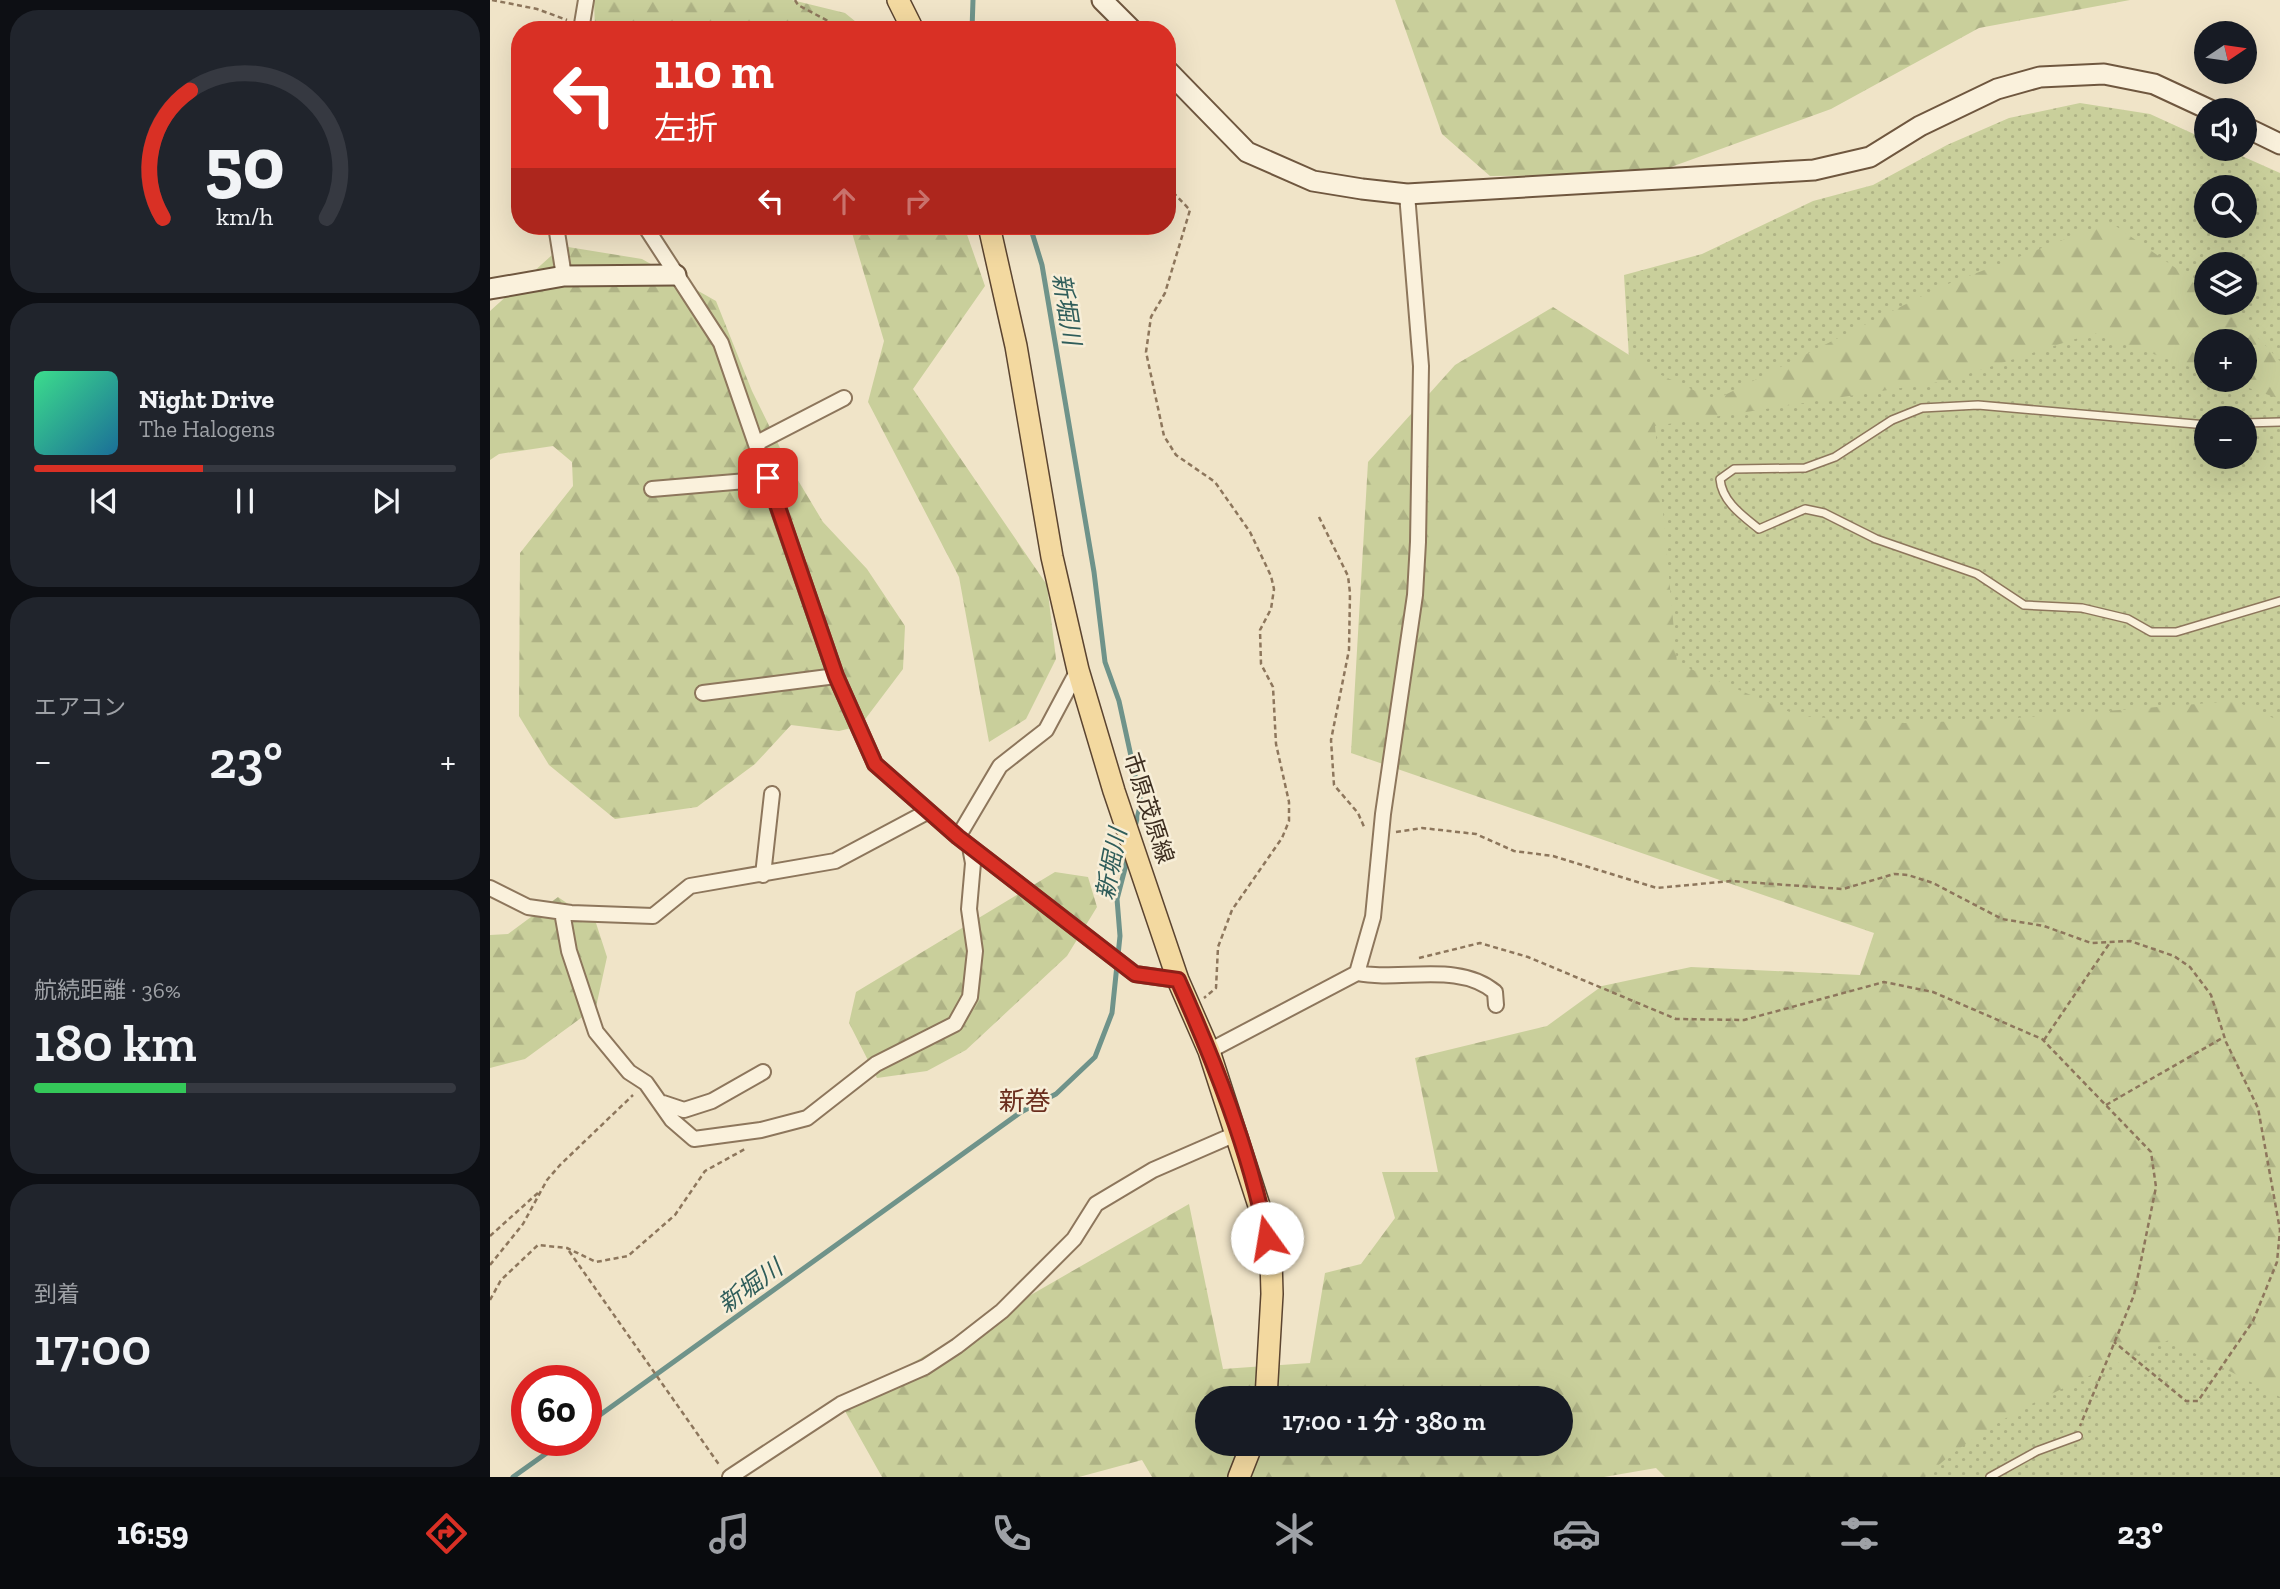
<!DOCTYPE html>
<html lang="ja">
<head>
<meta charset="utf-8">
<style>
  body { margin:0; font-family:"Zilla Slab","Noto Sans JP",serif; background:#20242c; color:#f1f3f6; height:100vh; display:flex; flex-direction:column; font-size:26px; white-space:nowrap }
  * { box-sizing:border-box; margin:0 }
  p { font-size:23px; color:#9ea1a6 }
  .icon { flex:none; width:38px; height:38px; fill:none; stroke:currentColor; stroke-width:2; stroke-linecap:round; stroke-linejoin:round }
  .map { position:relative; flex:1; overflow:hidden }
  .details { display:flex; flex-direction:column; gap:10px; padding:10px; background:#0d0f14; width:490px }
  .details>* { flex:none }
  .top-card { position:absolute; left:21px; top:21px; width:665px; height:214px; border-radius:28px; box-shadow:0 7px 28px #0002; background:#d93025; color:#fff; overflow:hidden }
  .needle { width:46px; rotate:77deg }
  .fabs { position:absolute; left:1704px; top:21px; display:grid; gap:14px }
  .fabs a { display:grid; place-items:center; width:63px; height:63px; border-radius:50%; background:#171b24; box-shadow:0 7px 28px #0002; font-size:35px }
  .speed { position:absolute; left:21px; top:1365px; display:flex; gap:14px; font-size:35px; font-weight:700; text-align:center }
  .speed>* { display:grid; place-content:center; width:91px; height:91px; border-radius:50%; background:#171b24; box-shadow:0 7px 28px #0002; line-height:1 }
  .speed .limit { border:10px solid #d22; background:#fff; color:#111 }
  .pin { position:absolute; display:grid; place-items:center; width:60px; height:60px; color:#fff; margin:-30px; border-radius:14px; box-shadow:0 4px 10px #0006 }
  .me { position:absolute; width:77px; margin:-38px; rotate:347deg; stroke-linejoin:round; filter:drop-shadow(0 0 5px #0008) }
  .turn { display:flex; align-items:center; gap:24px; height:147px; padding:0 28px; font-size:32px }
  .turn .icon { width:91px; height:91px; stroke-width:2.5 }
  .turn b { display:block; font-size:49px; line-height:60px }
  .lanes { display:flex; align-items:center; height:66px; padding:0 28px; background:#0003; justify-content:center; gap:35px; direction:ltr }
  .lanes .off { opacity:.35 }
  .big { font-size:52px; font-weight:600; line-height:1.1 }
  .details .card { flex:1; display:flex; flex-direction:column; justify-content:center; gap:10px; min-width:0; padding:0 24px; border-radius:28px; background:#20242c }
  .details .dial { align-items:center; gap:0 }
  .dial svg { height:182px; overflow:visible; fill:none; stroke:#363941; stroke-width:7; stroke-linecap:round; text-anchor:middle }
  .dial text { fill:#f1f3f6; stroke:none }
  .song { display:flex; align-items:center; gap:21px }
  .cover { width:84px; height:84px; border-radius:10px; background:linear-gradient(135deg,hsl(150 70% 55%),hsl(200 70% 35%)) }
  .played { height:7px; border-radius:4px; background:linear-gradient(90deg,#d93025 40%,#363941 40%) }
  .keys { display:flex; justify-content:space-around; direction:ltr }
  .heat { display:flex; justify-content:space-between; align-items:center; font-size:38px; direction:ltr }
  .charge { height:10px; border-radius:5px; background:linear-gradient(90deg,#34c759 36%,#363941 0) }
  .trip { position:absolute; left:705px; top:1386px; width:378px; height:70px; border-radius:35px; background:#171b24; box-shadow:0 7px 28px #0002; font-weight:600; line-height:70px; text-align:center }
  .menu { display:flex; height:112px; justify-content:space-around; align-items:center; background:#090b0e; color:#9ea1a6 }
  .menu .icon { width:49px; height:49px }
  .menu .active { color:#d93025 }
  .menu b { font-size:32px; color:#f1f3f6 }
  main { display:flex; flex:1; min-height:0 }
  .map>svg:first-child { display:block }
</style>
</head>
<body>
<main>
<section class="details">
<div class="card dial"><svg viewBox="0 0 100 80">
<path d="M14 69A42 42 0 1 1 86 69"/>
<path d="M14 69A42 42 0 0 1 26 13" stroke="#d93025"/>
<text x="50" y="56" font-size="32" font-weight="700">50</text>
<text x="50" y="72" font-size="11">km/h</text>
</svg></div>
<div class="card">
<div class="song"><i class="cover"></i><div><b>Night Drive</b><p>The Halogens</p></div></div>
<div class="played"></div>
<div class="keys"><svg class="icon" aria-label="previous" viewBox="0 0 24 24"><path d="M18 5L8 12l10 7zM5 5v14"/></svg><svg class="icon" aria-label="pause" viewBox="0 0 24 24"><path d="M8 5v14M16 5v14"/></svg><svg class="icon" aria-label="next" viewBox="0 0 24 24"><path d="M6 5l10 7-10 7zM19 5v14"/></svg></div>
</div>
<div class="card"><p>エアコン</p>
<div class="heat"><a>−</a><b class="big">23°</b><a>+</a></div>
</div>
<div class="card"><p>航続距離 · 36%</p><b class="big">180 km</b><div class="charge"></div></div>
<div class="card"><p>到着</p><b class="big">17:00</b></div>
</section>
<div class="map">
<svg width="1790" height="1477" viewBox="0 0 1790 1477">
  <defs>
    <pattern id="grass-dots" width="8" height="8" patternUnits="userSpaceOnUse" patternTransform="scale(1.75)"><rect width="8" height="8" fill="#c9cf9b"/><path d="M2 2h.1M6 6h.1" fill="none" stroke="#aeb285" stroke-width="1.8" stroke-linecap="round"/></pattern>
    <pattern id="forest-firs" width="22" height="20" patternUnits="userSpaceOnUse" patternTransform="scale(1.75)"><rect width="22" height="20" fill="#c9cf9b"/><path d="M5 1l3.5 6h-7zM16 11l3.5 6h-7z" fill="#aeb285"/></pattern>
  </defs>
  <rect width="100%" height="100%" fill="#f0e4c8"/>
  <path fill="url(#grass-dots)" fill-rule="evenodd" d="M1590 103 1660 114 1717 140V149H1736L1790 173V1477H1364L1432 819 1163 756 1134 275 1212 254 1323 201 1383 185 1457 145 1519 118ZM1717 187H1755V226H1717ZM1717 264H1755V303H1717ZM1717 341H1755V380H1717ZM1717 418H1755V457H1717Z"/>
  <path fill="url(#forest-firs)" fill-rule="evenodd" d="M104 0H302L355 13 376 30H105Z
    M905 0H1640L1489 28 1341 109 1159 175 1000 176 952 134Z
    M1620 222 1717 290V303L1737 305 1790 361V399L1736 380H1755V341H1717V373L1604 333 1456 381 1165 426 1187 663 1309 716 1415 723 1500 720 1745 701 1790 721V1397L1679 1340C1594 1379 1504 1413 1435 1477H1175L1166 1468 1114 1477H662L652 1460 589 1477H392L351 1404 699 1204 733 1369 820 1363 835 1273 871 1264 905 1218 892 1172H948L925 1058 1057 1026 1112 986 1201 967 1370 975 1384 933 861 753 878 462 965 365 1063 307 1171 375 1225 400 1450 287ZM718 1398H1071V1444H718Z
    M360 226H474L495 286 423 389 557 585 566 659 536 719 499 742 469 577 378 402 394 341Z
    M72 246 152 259 226 301 262 391 297 462 333 522 377 569 415 626 413 669 370 726 349 731 301 725 265 764 207 807 125 819 59 765 29 716 30 553 83 486 82 462 63 446 9 454 0 460V311Z
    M565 872 598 877 607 907 577 956 476 1050 437 1071 387 1078 359 1023 366 992Z
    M68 897 106 923 117 957 106 1007 35 1059 0 1068V935L18 934Z"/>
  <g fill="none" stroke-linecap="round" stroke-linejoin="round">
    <path stroke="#6f938a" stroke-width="5" d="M482 30 483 0
      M540 226 552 265 604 572 615 662 629 701 651 802 645 827
      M96 1425 531 1112 566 1094 605 1057 622 1013 630 936 627 899 638 857
      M23 1477 75 1440"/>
    <g stroke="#8d765c" stroke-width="10">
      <path id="lane" d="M1755 423 1790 422
        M1717 425 1488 405 1432 408 1402 420 1345 457 1315 468 1244 469 1230 479C1232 502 1253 516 1269 529L1315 509 1334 513 1386 539 1487 574 1534 605 1592 608 1638 619 1661 632H1686L1790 601
        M1500 1477 1547 1451 1588 1436"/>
    </g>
    <g stroke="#8d765c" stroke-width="18">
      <path id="street" d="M91 30 96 0
        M66 226 74 276
        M155 226 231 343 346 676 385 764 468 837 645 974 688 980
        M267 443 354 398
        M162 489 279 479
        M213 693 346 676
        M468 837 510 766 556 730 588 670
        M273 875 282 794
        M0 888 38 907 81 913 163 916 200 886 345 861 437 812
        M72 912 79 951 106 1032 139 1072 156 1083 182 1120 204 1139 271 1130 317 1118 386 1064 465 1024 480 997 485 951 479 909 483 863 480 847
        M867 973 883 917 893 814 925 595 928 542 931 366 917 194
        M719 1051 867 973C911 982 968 961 1005 992L1006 1005
        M173 1103 194 1110 222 1101 273 1072
        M240 1477 351 1404 435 1367 467 1346 512 1311 584 1239 606 1204 663 1170 748 1133"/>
    </g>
    <g stroke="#6f573f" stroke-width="23">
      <path id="secondary" d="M612 0 642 30
        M677 70 757 152 823 181 872 189 917 194 1324 170 1380 157 1430 126 1507 89 1550 77 1614 74 1664 84 1720 110
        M1755 127 1790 144
        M0 289 74 276 186 275"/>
    </g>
    <g stroke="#5b4430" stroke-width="24">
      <path id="primary" d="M408 0 423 30
        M499 226 526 346 562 557 588 670 624 791 688 980 719 1051 773 1218 781 1258 782 1294 776 1398
        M749 1477 762 1444"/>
    </g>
    <path stroke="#8d765c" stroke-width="2.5" stroke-dasharray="5 3.5" stroke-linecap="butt" d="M2 0 47 9 77 20
      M305 0 308 5 355 30
      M677 186 700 210 675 293 661 317 656 352 674 436 686 455 725 482 760 532 781 576 784 589 781 609 770 630 771 664 783 687 786 744 799 802V821L792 838 742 910 728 947 726 988 714 998
      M829 517 858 576 860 593 859 650 841 740 844 785 868 813 875 829
      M906 832 932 828 986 834 1024 851 1063 856 1167 888 1241 881 1353 889 1404 874 1418 875 1443 883 1512 919 1554 926 1601 943 1640 941 1684 956 1700 967 1721 995 1736 1042 1768 1108 1790 1230 1787 1262 1763 1321 1708 1401H1696L1624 1342
      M929 958 990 943 1038 957 1186 1019 1254 1020 1394 982 1443 992 1552 1039 1661 1152 1666 1187 1644 1295 1590 1426
      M1554 1040 1619 944
      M1616 1105 1734 1037
      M0 1236 50 1191
      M79 1251 230 1466
      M0 1265 33 1224 57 1180 70 1165 143 1095
      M0 1300 11 1280 48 1245 77 1248 106 1262 138 1256 185 1215 215 1171 255 1149"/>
    <use href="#lane" stroke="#faf1dc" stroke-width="7"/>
    <use href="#street" stroke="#faf1dc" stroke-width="14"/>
    <use href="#secondary" stroke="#faf1dc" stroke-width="19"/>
    <use href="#primary" stroke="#f3d9a0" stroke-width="21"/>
  </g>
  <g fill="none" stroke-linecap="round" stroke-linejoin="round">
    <g stroke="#8d1f18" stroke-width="18">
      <path id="route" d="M278 478 346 676 385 764 468 837 645 974 688 980C725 1063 759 1149 777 1238"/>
    </g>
    <use href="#route" stroke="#d93025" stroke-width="12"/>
  </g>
  <g text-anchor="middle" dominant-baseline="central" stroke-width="5" stroke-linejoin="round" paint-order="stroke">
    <g font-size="23" fill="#3d2e20" stroke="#f7eed8">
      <text transform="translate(659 808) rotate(72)">市原茂原線</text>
    </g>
    <g font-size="24" font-style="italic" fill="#2f5d5a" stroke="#f7eed8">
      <text transform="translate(577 309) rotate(81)">新堀川</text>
      <text transform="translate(621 864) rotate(-79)">新堀川</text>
      <text transform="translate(260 1286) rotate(-36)">新堀川</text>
    </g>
    <g font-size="26" fill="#6b2e1e" stroke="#f7eed8">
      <text x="535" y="1101">新巻</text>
    </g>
  </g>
</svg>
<div class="fabs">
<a><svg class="needle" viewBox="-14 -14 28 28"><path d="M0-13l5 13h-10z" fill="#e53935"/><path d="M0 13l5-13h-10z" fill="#9ea1a6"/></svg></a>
<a><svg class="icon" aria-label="sound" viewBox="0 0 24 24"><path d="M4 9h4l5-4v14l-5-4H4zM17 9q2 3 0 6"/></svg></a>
<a><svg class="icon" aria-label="search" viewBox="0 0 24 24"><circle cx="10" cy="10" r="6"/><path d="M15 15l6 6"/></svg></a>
<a><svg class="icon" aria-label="layers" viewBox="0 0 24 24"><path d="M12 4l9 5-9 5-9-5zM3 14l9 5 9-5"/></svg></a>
<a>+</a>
<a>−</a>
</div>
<div class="speed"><div class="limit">60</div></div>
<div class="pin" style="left:278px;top:478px;background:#d93025"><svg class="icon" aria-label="arrive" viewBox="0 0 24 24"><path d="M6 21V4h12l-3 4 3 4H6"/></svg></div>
<svg class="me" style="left:777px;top:1238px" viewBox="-20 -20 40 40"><circle r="19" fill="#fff"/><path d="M0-13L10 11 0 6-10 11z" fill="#d93025"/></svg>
<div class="trip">17:00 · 1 分 · 380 m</div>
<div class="top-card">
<div class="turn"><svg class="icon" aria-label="left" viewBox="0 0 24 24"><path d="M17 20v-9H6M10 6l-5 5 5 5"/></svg><div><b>110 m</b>左折</div></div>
<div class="lanes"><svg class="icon" aria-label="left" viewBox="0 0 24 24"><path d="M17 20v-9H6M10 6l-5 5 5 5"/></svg><svg class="icon off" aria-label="ahead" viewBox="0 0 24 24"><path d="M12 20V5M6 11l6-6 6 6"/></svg><svg class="icon off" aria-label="right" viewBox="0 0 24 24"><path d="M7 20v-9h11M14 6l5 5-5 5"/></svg></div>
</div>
</div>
</main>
<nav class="menu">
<b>16:59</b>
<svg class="icon active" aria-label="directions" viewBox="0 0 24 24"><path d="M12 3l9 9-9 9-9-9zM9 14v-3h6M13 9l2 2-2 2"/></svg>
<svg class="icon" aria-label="music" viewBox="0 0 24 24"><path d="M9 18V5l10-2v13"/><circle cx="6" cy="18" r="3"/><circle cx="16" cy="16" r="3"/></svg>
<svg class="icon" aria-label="phone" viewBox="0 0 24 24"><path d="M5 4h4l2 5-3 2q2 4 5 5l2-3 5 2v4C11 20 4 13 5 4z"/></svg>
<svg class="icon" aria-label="climate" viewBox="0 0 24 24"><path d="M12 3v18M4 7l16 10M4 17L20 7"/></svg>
<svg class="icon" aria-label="car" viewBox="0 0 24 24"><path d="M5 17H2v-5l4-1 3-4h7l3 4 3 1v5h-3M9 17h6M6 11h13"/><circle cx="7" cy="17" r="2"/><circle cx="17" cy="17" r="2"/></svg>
<svg class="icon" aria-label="filters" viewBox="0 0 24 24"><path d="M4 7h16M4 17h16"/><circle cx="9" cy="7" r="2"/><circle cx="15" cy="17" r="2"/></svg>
<b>23°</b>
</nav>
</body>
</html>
